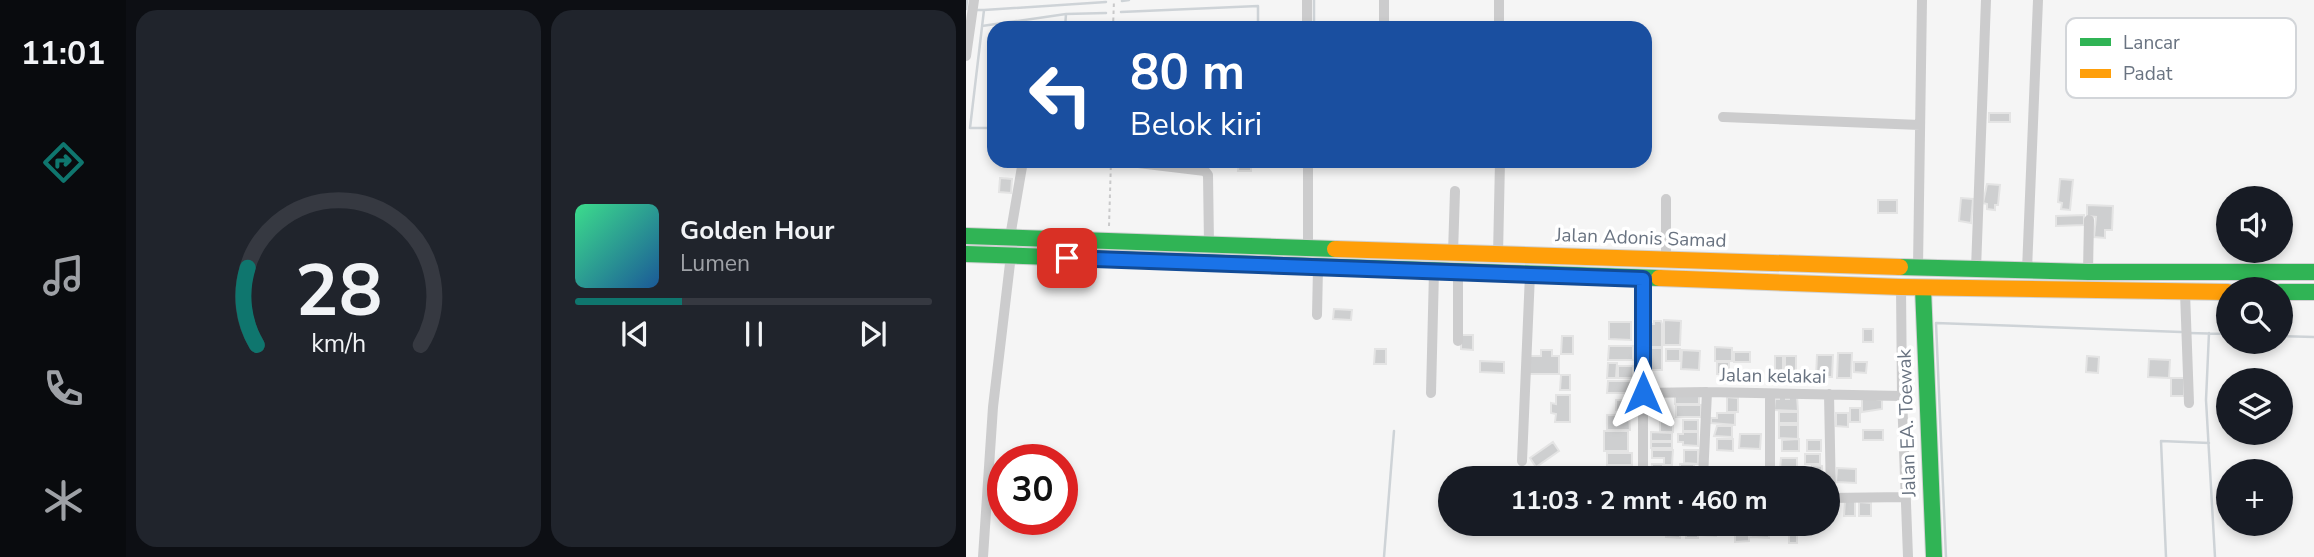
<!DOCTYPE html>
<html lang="id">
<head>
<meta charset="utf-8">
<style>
  body { margin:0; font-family:"Nunito Sans",sans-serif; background:#20242c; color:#f1f3f6; height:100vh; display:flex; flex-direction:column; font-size:26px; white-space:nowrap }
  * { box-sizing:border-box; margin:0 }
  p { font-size:23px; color:#9ea1a6 }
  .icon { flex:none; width:38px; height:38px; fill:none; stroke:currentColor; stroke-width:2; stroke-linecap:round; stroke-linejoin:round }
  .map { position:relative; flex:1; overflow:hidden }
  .drawer { display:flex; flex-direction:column; gap:10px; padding:10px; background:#0d0f14; width:840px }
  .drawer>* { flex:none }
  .banner { position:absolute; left:21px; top:21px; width:665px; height:147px; border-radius:21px; box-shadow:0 4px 10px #0003; background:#1a4fa0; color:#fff; overflow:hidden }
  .fabs { position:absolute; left:1250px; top:186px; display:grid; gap:14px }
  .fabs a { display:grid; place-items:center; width:77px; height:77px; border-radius:50%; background:#171b24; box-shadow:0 4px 10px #0003; font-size:35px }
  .speed { position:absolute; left:21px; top:444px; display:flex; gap:14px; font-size:35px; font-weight:700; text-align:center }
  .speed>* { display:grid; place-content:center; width:91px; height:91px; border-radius:50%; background:#171b24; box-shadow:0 4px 10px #0003; line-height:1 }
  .speed .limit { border:10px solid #d22; background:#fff; color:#111 }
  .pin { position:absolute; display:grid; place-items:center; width:60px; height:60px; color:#fff; margin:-30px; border-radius:14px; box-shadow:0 4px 10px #0006 }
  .me { position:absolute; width:77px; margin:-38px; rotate:0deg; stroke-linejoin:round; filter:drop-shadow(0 0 5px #0008) }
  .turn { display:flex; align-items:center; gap:24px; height:147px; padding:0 28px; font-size:32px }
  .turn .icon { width:91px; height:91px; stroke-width:2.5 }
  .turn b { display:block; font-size:49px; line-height:60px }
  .drawer .card { flex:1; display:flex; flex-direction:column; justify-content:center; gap:10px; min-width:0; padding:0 24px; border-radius:21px; background:#20242c }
  .drawer .dial { align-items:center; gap:0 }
  .dial svg { height:182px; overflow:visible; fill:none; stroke:#363941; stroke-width:7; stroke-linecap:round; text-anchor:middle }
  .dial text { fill:#f1f3f6; stroke:none }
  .song { display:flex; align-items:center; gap:21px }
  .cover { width:84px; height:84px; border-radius:10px; background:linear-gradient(135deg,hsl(150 70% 55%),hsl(210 70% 35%)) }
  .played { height:7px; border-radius:4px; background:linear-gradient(90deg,#0f766e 30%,#363941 30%) }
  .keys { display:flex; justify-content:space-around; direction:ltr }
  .drawer .tiles { flex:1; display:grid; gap:10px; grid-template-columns:repeat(2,1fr) }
  .trip { position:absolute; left:472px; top:466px; width:402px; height:70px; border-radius:35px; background:#171b24; box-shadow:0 4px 10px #0003; font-weight:700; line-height:70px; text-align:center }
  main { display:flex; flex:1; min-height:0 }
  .dock { display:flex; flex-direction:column; width:126px; justify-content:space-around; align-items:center; background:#090b0e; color:#9ea1a6 }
  .dock .icon { width:49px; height:49px }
  .dock .active { color:#0f766e }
  .dock b { font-size:32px; color:#f1f3f6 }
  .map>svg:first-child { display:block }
</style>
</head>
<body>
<main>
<nav class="dock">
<b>11:01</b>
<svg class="icon active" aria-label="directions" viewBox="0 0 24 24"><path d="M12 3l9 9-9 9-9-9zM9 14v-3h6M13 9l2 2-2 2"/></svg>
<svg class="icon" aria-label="music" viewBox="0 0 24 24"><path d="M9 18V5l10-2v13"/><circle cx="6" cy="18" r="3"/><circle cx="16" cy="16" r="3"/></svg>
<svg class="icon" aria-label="phone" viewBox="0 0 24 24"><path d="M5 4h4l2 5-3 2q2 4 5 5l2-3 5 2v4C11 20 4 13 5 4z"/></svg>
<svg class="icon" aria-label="climate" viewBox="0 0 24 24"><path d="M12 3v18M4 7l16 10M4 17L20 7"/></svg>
</nav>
<section class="drawer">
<div class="tiles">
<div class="card dial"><svg viewBox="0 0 100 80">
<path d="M14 69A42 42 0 1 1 86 69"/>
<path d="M14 69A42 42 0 0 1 10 35" stroke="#0f766e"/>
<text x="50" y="56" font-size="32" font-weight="700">28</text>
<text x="50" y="72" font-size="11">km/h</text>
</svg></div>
<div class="card">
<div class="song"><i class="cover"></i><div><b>Golden Hour</b><p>Lumen</p></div></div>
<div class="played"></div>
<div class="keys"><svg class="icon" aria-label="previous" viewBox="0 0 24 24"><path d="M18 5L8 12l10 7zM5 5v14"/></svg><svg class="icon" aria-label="pause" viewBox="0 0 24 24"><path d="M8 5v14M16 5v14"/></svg><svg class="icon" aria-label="next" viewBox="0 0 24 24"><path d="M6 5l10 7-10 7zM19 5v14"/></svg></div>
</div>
</div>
</section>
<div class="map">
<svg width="1348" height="557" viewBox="0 0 1348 557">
  <rect width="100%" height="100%" fill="#f5f5f5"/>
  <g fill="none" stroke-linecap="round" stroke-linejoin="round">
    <path stroke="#ced3d7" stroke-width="2.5" d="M156 1 163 0
      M0 9 1 0
      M10 10H18L4 128H28
      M18 10 140 2
      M155 12 292 6V28
      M16 26 100 14 140 13
      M99 28 100 14
      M348 28V0
      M1222 333 1262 334
      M1243 333 1240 400 1249 557
      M1314 336 1348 337
      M418 557 428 431
      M980 557 970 323 1215 332
      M1200 557 1195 441 1243 443"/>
  </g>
  <path fill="#cecfd0" stroke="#e4e4e4" stroke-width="2" d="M1023 113H1044V122H1023Z
    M273 161H291V165H285V171H272Z
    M34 178 46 179 45 193 33 192Z
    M1094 179 1107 180 1104 210 1095 209 1096 203 1092 202Z
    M1021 184 1034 185 1032 205H1029V210L1021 209V204L1017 203Z
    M995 198 1007 199 1005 223 993 221Z
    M912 200H931V213H912Z
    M1121 205 1147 206 1146 230H1139V238L1128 237 1130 217 1121 216Z
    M1118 215V225L1090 226V216Z
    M368 309 386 310 385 320 367 319Z
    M698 320 715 321 714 345H698Z
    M688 321H695L696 324V347H679V324H688Z
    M643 322H665V340L643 339Z
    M897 329H907V342H897Z
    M495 335H507V350L495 349Z
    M596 336H607V354H595Z
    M643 346H667V360H642Z
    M749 347 766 348V361H749Z
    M682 348H696V370H685V357H681Z
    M409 349H420V364H408Z
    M700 349H714V361H700Z
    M575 350H586V356H593V374H563V356H575Z
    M716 350 734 351 733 370 715 369Z
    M768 352H784V362H768Z
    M872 353H886L885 378H871Z
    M851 355H867L866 377H850Z
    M809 356H817V371L809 370Z
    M819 356H830V371L819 370Z
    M1121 356 1133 357 1132 373 1120 372Z
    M1183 359 1204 360 1203 378 1182 377Z
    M514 361 538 362V373L514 372Z
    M751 362H763V374H751Z
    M888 362H901L900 373 888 372Z
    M642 363H651L650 378H641Z
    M652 366H667V378H652Z
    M595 375H604V390H594Z
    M1205 378H1218V396H1205Z
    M642 381H667L666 393H641Z
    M709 393H733V404H709Z
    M590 395H604V422H589L590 414 585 413V403L590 404Z
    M813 396H820V399H823V396H831L832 411 808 410 809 399H813Z
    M761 397 772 398V412H761Z
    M896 397 916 400V409L896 412Z
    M650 400H663L662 410H650Z
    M710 405H735V417H710Z
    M884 408H894V422H884Z
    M813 412H832V423H813Z
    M751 413H769V425L745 423V418H751Z
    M870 413H882V427L870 426Z
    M641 415H663L664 430H641Z
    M694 419H707V432H694Z
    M717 420H732V431H717Z
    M813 425H832V439L813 438Z
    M751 426H766V437L748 436Z
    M897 430H917V440H897Z
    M638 431H662V451H638Z
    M685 432 706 433V441H685Z
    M717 432H732V446L717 445V442H712V434H717Z
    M774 434H795L794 449 773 448Z
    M751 439H767V451L751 450Z
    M833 439V451H816V440Z
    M841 440H855V451H841Z
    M587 442 593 451 570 467 564 458Z
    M685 442H706V448H685Z
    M686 450H707L706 465H698V458H686Z
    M718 450H732V464L718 463Z
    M641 453H666V465H641Z
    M839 454H854V464H839Z
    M815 458H831V469H814Z
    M686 464H697V478L686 477Z
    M714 464H728V476H714Z
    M846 465 856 466V478H845Z
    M668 467V478H652V468Z
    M871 468 890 469V483L870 482Z
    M879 501H889V516H878Z
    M893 502 905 503V516H893Z
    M700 523H714V538L700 537Z
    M720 523H732V538H720Z
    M739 523 751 525 750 536 735 535 736 524Z
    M769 523H783V541L769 542Z
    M785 523H803V538L785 537Z
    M823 523H831V543H823Z"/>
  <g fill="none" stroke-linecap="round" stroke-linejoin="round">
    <g stroke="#d1d2d3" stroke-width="18">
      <path id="fast" d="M0 236 369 249
        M0 254 693 278
        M934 267 1122 272H1348
        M957 288 968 557
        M1314 292H1348"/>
    </g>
    <g stroke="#d1d2d3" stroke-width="18">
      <path id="slow" d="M369 249 934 267
        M693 278 935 287 1262 292"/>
    </g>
    <path stroke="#c9c9ca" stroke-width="2" stroke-dasharray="3.5 3.5" stroke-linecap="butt" d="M147 28 148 0
      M143 226 145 161"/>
    <path stroke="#cccccd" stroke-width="10" d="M341 0V28
      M533 0V28
      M418 28V0
      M0 56 8 0
      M757 117 954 125
      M342 161V248
      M164 162 239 171 242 175 243 244
      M44 237 57 161
      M487 253 489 191
      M532 255 534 161
      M700 261V199
      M952 267 956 0
      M1010 269 1020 0
      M1061 270 1072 0
      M1122 272 1123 220
      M677 279V478
      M935 287 936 396 942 557
      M1219 292 1223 403
      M351 315 352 268
      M492 341V272
      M465 393 468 271
      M677 393 741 392 936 396
      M804 394V478
      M863 394 865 498
      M556 461 564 274
      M737 478 741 392
      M863 498 940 497
      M17 557 27 407 45 255"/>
    <use href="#fast" stroke="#30b455" stroke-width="16"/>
    <use href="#slow" stroke="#ff9f0a" stroke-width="16"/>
  </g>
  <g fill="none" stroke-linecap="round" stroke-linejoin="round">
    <g stroke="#114b97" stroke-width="18">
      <path id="route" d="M101 258 677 279V393"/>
    </g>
    <use href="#route" stroke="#1a73e8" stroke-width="12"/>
  </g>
  <g text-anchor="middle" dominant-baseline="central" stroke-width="7" stroke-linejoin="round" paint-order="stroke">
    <g font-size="19" fill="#697381" stroke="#fff">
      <text transform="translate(675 238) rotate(2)">Jalan Adonis Samad</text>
      <text transform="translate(807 376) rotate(1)">Jalan kelakai</text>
      <text transform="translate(941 423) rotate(-92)">Jalan EA. Toewak</text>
    </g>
  </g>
  <rect x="1100" y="18" width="230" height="80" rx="10" fill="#fff" stroke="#d2d5d9" stroke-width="2"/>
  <rect x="1114" y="38" width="31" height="8" fill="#30b455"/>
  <rect x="1114" y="69" width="31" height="9" fill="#ff9f0a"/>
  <g font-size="19" fill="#697381">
    <text x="1157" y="49">Lancar</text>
    <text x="1157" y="80">Padat</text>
  </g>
</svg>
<div class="fabs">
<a><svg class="icon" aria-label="sound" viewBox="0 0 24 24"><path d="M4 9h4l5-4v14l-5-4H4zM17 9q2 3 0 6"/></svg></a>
<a><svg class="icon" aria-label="search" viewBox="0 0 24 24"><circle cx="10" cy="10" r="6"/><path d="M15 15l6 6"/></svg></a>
<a><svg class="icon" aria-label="layers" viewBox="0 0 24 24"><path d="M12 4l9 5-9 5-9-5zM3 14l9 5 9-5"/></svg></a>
<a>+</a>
</div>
<div class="speed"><div class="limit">30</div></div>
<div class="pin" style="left:101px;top:258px;background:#d93025"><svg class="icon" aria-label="arrive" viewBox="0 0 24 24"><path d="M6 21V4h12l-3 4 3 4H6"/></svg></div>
<svg class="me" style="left:677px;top:393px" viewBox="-20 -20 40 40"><path d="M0-17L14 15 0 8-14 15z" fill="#1a73e8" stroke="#fff" stroke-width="4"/></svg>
<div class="trip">11:03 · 2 mnt · 460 m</div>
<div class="banner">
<div class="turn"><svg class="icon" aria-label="left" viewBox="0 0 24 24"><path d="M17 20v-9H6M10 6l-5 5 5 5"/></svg><div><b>80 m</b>Belok kiri</div></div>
</div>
</div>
</main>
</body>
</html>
